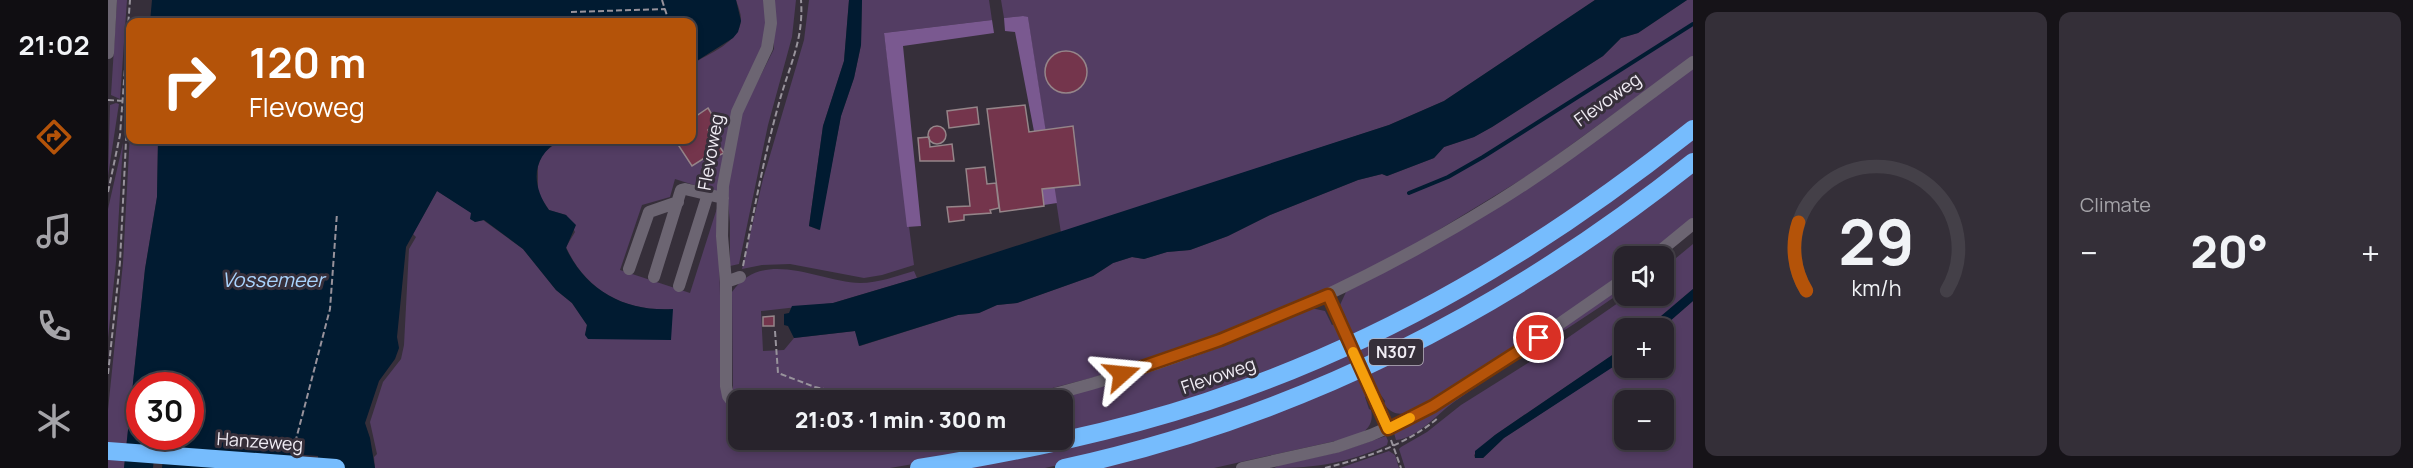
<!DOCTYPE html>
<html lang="en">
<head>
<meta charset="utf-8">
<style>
  body { margin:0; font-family:Manrope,sans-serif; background:#342f38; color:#f1f3f6; height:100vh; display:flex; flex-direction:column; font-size:22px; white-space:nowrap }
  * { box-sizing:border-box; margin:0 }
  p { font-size:20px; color:#a5a4a9 }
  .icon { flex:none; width:33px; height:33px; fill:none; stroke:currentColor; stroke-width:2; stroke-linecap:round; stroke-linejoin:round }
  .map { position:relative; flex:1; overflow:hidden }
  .drawer { display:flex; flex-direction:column; gap:12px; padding:12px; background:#161318; width:720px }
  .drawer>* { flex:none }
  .top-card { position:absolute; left:18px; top:18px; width:570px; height:126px; border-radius:12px; box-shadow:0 3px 9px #0003,0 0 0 2px #444048; background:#b45309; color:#fff; overflow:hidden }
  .buttons { position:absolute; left:1506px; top:246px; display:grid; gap:12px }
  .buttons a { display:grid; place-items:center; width:60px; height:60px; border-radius:12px; background:#28232c; box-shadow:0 3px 9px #0003,0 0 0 2px #444048; font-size:30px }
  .speed { position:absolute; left:18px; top:372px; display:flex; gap:12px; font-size:30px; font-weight:700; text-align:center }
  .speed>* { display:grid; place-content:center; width:78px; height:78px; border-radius:50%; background:#28232c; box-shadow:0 3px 9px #0003,0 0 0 2px #444048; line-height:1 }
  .speed .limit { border:9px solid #d22; background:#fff; color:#111 }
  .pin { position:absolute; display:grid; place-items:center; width:51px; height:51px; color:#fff; margin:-26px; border:3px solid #fff; border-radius:50%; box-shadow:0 2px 6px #0007 }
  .me { position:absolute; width:66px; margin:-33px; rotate:72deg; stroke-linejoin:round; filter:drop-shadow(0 0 4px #0008) }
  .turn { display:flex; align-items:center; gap:21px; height:126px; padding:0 24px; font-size:27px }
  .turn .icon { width:78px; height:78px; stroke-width:2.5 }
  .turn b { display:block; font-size:42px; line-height:51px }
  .big { font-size:45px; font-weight:800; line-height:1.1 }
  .drawer .widget { flex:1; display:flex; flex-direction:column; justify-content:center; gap:9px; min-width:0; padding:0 21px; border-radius:12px; background:#342f38 }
  .drawer .dial { align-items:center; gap:0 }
  .dial svg { height:156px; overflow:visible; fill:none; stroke:#444048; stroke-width:7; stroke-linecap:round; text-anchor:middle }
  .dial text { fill:#f1f3f6; stroke:none }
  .heat { display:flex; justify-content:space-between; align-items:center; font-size:33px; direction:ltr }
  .drawer .tiles { flex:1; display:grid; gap:12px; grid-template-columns:repeat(2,1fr) }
  .trip { position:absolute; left:620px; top:390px; width:345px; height:60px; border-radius:12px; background:#28232c; box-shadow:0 3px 9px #0003,0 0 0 2px #444048; font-weight:800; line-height:60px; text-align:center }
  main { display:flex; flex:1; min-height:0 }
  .dock { display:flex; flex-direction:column; width:108px; justify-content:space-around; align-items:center; background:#100e12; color:#a5a4a9 }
  .dock .icon { width:42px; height:42px }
  .dock .current { color:#b45309 }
  .dock b { font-size:27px; color:#f1f3f6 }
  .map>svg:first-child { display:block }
</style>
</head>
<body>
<main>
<nav class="dock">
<b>21:02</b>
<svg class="icon current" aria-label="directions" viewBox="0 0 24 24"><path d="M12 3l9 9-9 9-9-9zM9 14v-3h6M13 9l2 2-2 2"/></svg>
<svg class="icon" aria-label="music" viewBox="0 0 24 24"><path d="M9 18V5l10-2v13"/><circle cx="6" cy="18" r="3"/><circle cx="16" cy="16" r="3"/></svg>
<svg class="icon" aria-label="phone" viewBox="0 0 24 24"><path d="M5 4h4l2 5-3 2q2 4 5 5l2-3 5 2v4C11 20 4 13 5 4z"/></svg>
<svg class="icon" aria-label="climate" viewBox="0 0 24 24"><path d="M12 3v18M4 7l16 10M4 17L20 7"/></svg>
</nav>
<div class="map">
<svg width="1585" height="468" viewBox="0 0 1585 468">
  <rect width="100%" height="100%" fill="#362f3a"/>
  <path fill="#533d63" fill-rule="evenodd" d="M9 0H19L12 99 3 95Z
    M628 0H657L659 38 625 111 611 193 567 179 562 197 534 205 512 270 582 293 610 205 614 386 624 411 630 415V440H945L782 468H267L266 457 269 454 262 422 275 382 293 359 296 345 301 249 308 237 305 234 329 191 364 213 367 222 375 220 415 249 448 290 464 303 479 325 477 335 565 309C517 312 478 291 458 247L467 232 458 215 441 210 430 193V166L434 154 452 140H584V64C600 54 633 42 633 19 633 13 630 6 628 0Z
    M665 0H688L684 37 660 125 631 264 622 266V223L619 191 633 114 666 49Z
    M701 0H741L736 61 715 126 701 226 711 230 733 116 746 78 753 45 754 0H881L884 20 776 33 806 265 774 275 756 278 682 264 654 265 634 269 655 179 696 40Z
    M893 0H1487L1336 101 1281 125 953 233 920 18 915 16 896 18Z
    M1579 0H1585V56L1426 172 1306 245 1235 282 1164 314 1099 340 1006 372 898 400H630L625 395 624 292C655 247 711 282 752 283 771 283 788 276 806 271L809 278 725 303 653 311 655 351 676 350 686 338 747 331 752 346 850 315 871 313 889 305 909 303 985 276 1005 263 1024 257 1036 259 1059 252 1082 250 1120 236 1162 215 1250 180 1274 174 1279 176 1326 158 1336 147 1366 137 1384 127 1495 56 1513 38 1530 33Z
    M1585 68V124L1391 262 1169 372 954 437V400H939L1203 308 1217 311 1224 325 1238 318 1232 305 1238 292 1282 269Z
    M8 103 11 104 10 110 0 176 2 105Z
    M22 133V140H50L49 197 37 269 16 468H0V410L15 263Z
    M1585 136V157L1382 298 1181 395 968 461 937 468H838L903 457 1235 354Z
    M15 143 8 262 0 338V209Z
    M1585 169V218L1538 256H1516V273L1427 335 1306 411C1293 415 1285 416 1276 404L1277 401 1270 391 1257 397 1261 409 1263 410C1266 422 1260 430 1250 436L1106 468H979L1237 382Z
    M1585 244V289L1539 328H1516V347L1387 435 1366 455 1367 458H1375L1396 438 1516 359V368H1556L1554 328 1585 301V468H1297L1291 449 1293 447 1319 432 1353 405 1458 339 1520 296H1556V268ZM1516 400H1556V440H1516Z
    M1516 285V290C1461 330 1401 363 1346 402 1329 414 1310 438 1288 440L1286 433 1309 421 1431 344Z
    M1278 436 1280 441 1279 445C1240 463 1208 468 1166 468L1172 465 1231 452Z
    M1281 451 1287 455 1291 468H1232Z"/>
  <path fill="#7a5990" d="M915 16 920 17 949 203 936 205 929 147 907 32 897 31 896 18Z
    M884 20 886 33 795 46 813 226 799 227 776 33Z"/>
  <path fill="#011b31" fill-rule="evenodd" d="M44 0H628L633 21 630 32 625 38 584 64V22H42Z
    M741 0H754L753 45 746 78 733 116 712 230 701 226 715 126 736 61Z
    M1487 0H1579L1530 33 1513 38 1495 56 1384 127 1366 137 1336 147 1326 158 1279 176 1274 174 1250 180 1162 215 1120 236 1082 250 1059 252 1036 259 1024 257 1005 263 985 276 909 303 889 305 871 313 850 315 751 346 747 331 686 338 680 326 676 325V314L681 313 684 306 725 303 809 278 1281 125 1336 101Z
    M50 140H452C423 157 423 185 441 210L458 215 468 225 458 248C478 291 518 312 565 309L563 340 480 339 477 335 479 325 464 303 448 290 415 249 376 220 367 222 362 219 363 213 329 191 298 247 289 337 291 348 287 359 271 381 257 423 262 438 267 468H210V456L185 454 183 468H54L56 447H47L45 468H16L37 269 49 197ZM32 386H82V436H32Z
    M1585 289V301L1554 328H1539Z
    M1516 347V359L1508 365 1396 438 1375 458H1367V451L1387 435Z"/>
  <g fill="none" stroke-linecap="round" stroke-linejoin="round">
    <path stroke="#011b31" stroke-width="4" d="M1301 193 1340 177 1375 157 1585 24"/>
  </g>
  <path fill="#74354c" stroke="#958589" stroke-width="1.5" d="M937 72a21 21 0 1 1 42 0a21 21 0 1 1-42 0Z
    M917 105 921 132 965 126 972 185 934 189 936 206 892 212 879 109Z
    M869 107 871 124 841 128 839 111Z
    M600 108 609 123 600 130 616 153 601 160 598 157 584 166 567 140H584V119Z
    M820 135a9 9 0 1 1 18 0a9 9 0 1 1-18 0Z
    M821 137 822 147 844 144 846 161H812L810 138Z
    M877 167 879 184 888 183 891 208 882 210 883 213 856 215V220L841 222 839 207 862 206 858 169Z
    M666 316V326H655V317Z"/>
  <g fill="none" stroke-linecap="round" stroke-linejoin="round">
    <path stroke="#98939c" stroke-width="2" stroke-dasharray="6 3" stroke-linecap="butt" d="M554 0 561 22
      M463 12 557 9
      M0 100 16 101
      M0 192 12 135 22 0
      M635 266C646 211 656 156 671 103 681 66 696 40 693 0
      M667 331 670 373 707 387 766 400
      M0 374 12 262 19 121 17 109 15 108
      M1283 440 1293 468
      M185 451 222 309 229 213
      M1217 468C1257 458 1298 445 1330 418"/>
    <path stroke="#6c6572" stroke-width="12" d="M0 53 3 0
      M1546 256 1585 224
      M521 269 541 212 570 202
      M546 277 573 190 577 189 615 198
      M618 282 632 277
      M571 286 600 194
      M1220 295 1280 429
      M922 400C1086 361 1246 291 1389 202 1457 160 1521 109 1585 62
      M630 409 620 396 618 386V282L614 236 615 186 629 112 659 48 663 23 661 0
      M1134 468 1228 447 1263 435 1302 418 1325 406 1431 338 1516 279"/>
    <path stroke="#76bcfd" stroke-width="18" d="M0 451 228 468
      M811 468C907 452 1004 433 1098 402 1281 341 1434 249 1585 129
      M956 468C1193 416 1396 312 1585 162"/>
  </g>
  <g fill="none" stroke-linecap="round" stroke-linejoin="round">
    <g stroke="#753606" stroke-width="15">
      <path id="route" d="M1014 374 1112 340 1220 295 1280 429 1325 406 1431 338"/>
    </g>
    <use href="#route" stroke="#b45309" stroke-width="10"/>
    <path stroke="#f59e0b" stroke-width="10" d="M1245 352 1280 429 1302 418"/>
  </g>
  <g text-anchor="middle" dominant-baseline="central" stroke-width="6" stroke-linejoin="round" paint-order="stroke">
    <rect fill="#362f3a" stroke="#b8b3bc" stroke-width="1.5" x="1261" y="339" width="54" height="26" rx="4.5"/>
    <g font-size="16" font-weight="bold" fill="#f0ecf4">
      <text x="1288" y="352">N307</text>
    </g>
    <g font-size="18" fill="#f0ecf4" stroke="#362f3a">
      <text transform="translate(1499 99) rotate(-36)">Flevoweg</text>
      <text transform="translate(602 152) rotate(-80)">Flevoweg</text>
      <text transform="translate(1110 375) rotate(-19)">Flevoweg</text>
      <text transform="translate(152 441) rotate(4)">Hanzeweg</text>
    </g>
    <g font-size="20" font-style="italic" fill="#a9d3fd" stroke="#362f3a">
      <text x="165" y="279">Vossemeer</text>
    </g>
  </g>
</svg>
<div class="buttons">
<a><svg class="icon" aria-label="sound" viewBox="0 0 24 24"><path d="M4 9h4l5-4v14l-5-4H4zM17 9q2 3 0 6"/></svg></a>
<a>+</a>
<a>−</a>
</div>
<div class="speed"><div class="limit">30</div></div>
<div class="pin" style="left:1431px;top:338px;background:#d93025"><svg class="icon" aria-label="arrive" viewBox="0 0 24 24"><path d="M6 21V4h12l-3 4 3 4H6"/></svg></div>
<svg class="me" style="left:1014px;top:374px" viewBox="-20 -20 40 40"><path d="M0-17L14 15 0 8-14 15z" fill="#b45309" stroke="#fff" stroke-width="4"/></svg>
<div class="trip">21:03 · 1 min · 300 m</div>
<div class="top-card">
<div class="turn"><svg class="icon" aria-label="right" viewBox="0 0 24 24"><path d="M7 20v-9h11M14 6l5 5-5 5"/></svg><div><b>120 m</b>Flevoweg</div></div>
</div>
</div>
<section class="drawer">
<div class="tiles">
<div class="widget dial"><svg viewBox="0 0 100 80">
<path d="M14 69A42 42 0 1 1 86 69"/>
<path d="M14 69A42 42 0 0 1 10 34" stroke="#b45309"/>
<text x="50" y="56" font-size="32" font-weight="700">29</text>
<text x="50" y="72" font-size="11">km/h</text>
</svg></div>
<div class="widget"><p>Climate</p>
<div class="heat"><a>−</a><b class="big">20°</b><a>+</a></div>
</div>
</div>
</section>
</main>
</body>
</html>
